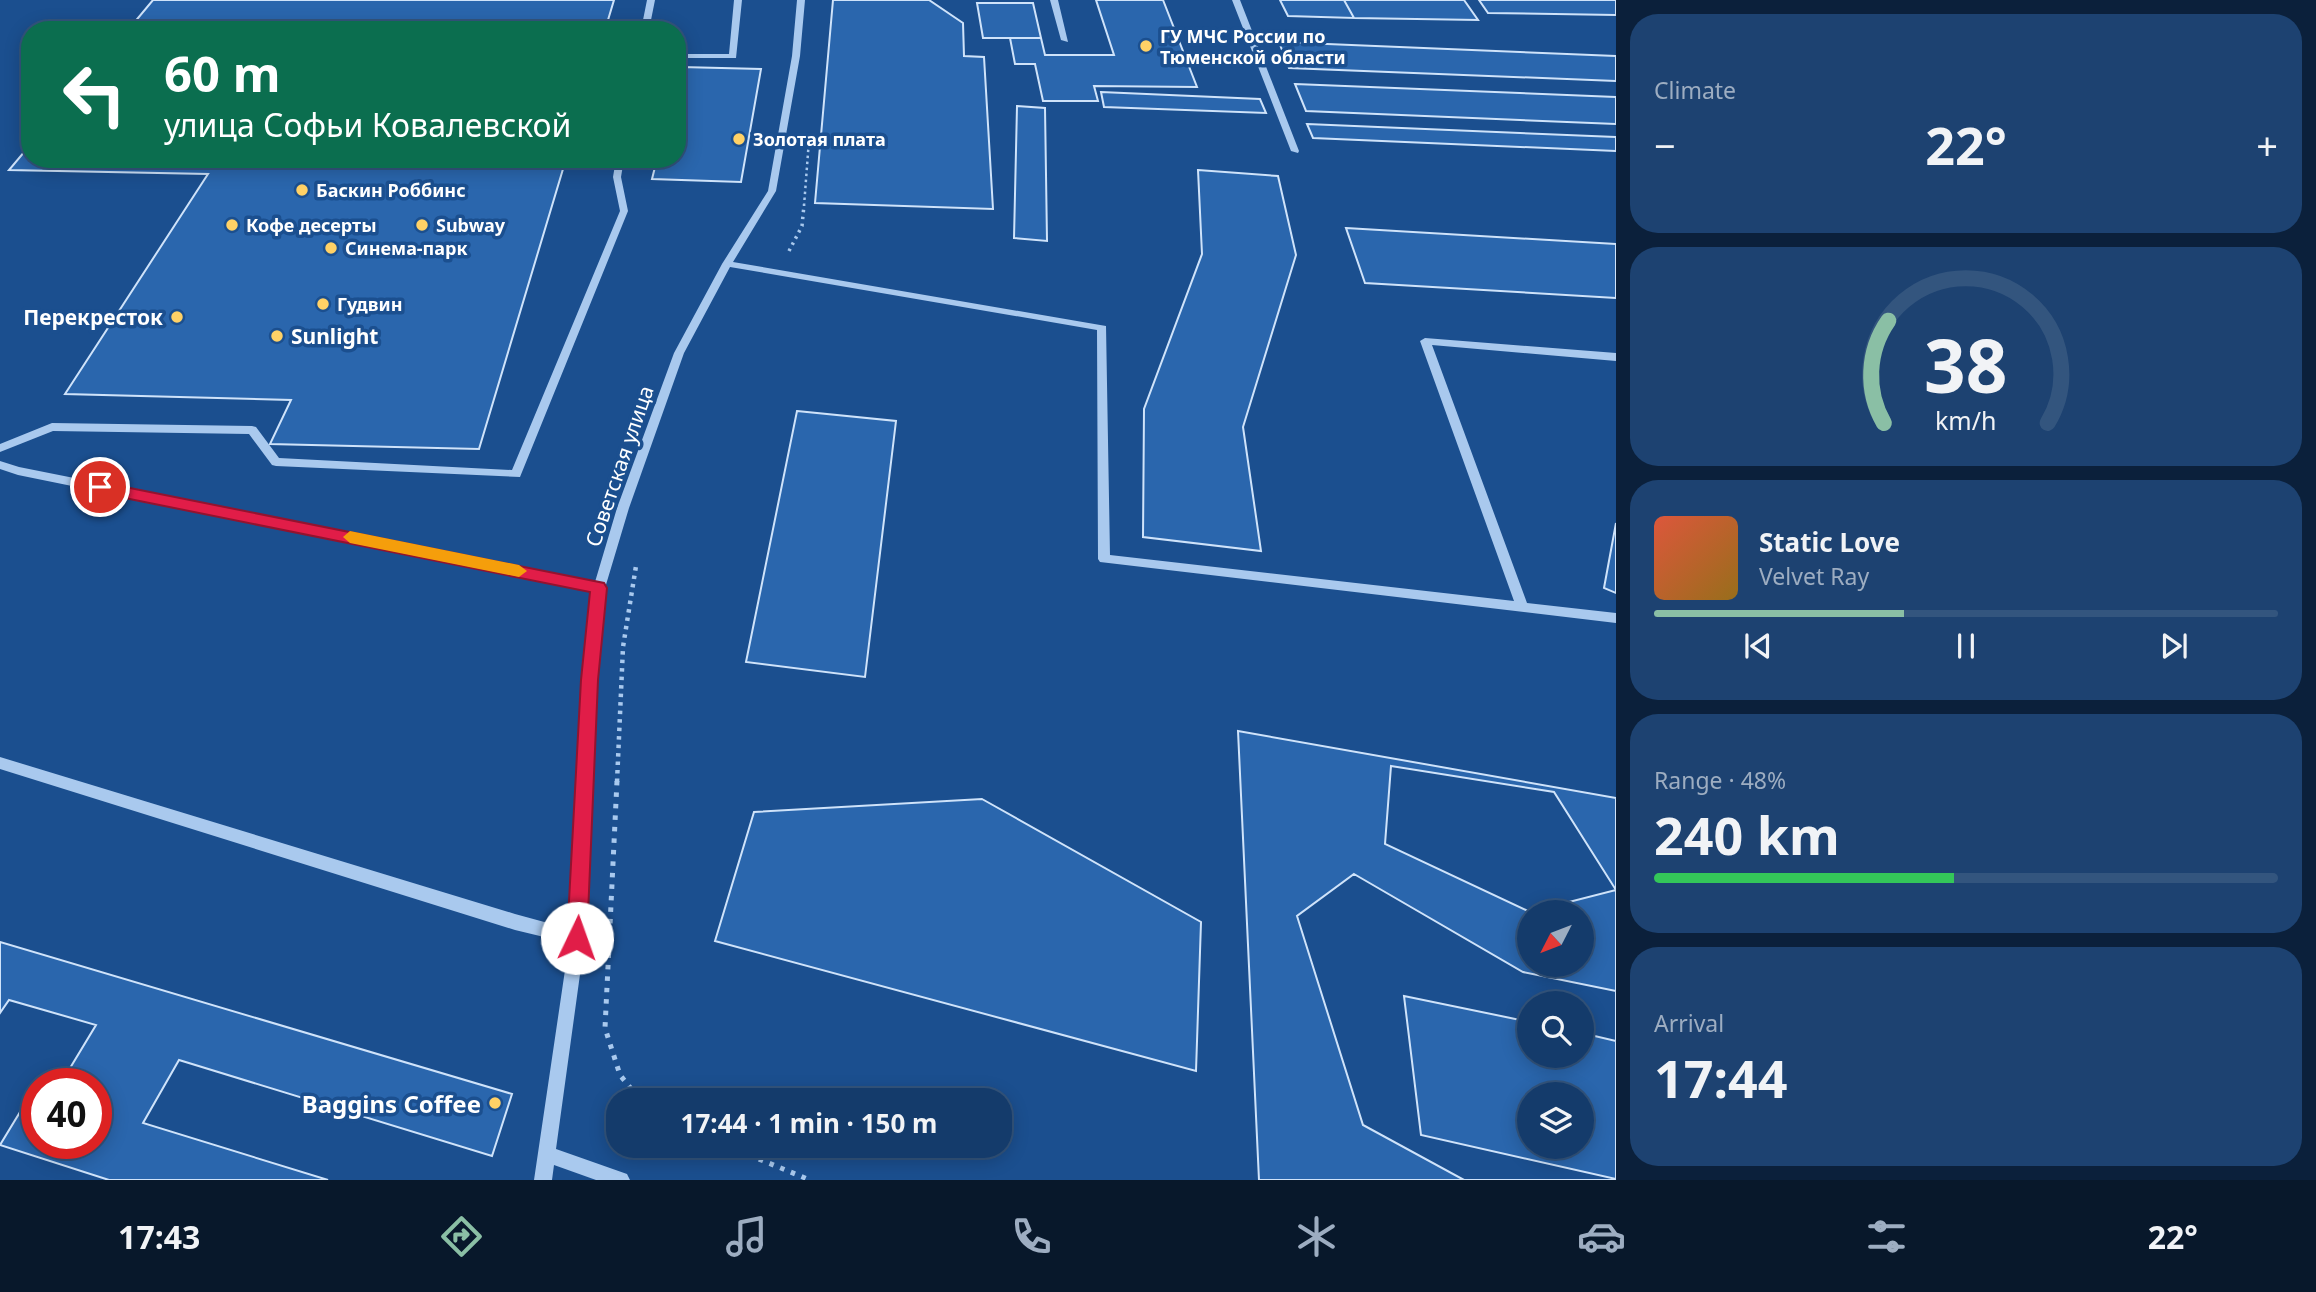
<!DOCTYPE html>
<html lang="en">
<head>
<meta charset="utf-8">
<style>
  body { margin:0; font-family:"Noto Sans",sans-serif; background:#1d4271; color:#f1f3f6; height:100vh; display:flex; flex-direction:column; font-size:26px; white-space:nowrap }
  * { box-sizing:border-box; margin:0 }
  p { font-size:23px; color:#9dadc1 }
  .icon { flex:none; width:38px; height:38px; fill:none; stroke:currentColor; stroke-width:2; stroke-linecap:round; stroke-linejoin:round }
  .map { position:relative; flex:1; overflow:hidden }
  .drawer { display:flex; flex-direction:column; gap:14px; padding:14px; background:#0b203b; width:700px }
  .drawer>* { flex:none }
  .banner { position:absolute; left:21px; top:21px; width:665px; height:147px; border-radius:28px; box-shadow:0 4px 18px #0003,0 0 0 2px #33557e; background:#0b6e4f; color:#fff; overflow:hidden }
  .needle { width:46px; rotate:228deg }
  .buttons { position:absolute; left:1517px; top:900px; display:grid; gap:14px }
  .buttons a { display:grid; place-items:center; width:77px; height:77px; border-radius:50%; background:#143b6b; box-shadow:0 4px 18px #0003,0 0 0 2px #33557e; font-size:35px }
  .speed { position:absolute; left:21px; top:1068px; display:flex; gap:14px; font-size:35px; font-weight:700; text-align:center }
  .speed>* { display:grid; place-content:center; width:91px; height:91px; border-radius:50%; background:#143b6b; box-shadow:0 4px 18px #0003,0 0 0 2px #33557e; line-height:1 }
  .speed .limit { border:10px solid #d22; background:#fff; color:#111 }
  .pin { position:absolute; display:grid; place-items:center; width:60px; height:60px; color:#fff; margin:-30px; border:4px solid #fff; border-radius:50%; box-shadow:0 2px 7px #0007 }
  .me { position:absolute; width:77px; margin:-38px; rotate:3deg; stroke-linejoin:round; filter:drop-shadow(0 0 5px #0008) }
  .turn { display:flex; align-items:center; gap:24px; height:147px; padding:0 28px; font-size:32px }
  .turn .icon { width:91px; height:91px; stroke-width:2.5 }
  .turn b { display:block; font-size:49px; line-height:60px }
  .big { font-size:52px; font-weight:700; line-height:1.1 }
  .drawer .card { flex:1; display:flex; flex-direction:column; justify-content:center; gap:10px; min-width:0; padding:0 24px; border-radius:28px; background:#1d4271 }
  .drawer .dial { align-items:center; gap:0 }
  .dial svg { height:182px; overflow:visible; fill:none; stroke:#33557e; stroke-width:7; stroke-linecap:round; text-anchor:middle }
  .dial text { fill:#f1f3f6; stroke:none }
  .song { display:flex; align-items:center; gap:21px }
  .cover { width:84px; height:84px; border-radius:10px; background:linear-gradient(135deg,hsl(10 70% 55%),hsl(40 70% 35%)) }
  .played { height:7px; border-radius:4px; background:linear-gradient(90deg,#8abfa5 40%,#33557e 40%) }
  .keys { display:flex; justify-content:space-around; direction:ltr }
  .heat { display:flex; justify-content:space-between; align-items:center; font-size:38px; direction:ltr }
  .charge { height:10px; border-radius:5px; background:linear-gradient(90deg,#34c759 48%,#33557e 0) }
  .trip { position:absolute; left:606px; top:1088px; width:406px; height:70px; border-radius:28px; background:#143b6b; box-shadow:0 4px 18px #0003,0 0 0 2px #33557e; font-weight:700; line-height:70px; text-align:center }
  .tabs { display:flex; height:112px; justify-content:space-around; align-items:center; background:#08182b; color:#9dadc1 }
  .tabs .icon { width:49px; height:49px }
  .tabs .on { color:#8abfa5 }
  .tabs b { font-size:32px; color:#f1f3f6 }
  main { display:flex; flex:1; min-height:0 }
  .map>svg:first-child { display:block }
</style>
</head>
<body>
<main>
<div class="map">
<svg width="1616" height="1180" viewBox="0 0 1616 1180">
  <rect width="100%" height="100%" fill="#1b4f8f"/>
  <path fill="#2a66ad" stroke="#cfe3fa" stroke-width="2" fill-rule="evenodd" d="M153 0H614L605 30H128Z
    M833 0H929L963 23 964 56 984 57 993 209 815 203Z
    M1096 0H1163L1197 87 1094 86 1098 101H1043L1035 64H1015L1010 38H1041L1045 55H1114Z
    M1280 0H1344L1354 18 1288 16Z
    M1344 0H1464L1478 20 1354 18Z
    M1479 0H1616V15L1488 13Z
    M977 3H1033L1041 38H983Z
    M1279 42 1616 56V81L1289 68Z
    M681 67 761 69 741 182 652 179 657 159H677V83Z
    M1295 84 1616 97V124L1306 111Z
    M1101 92 1260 99 1266 113 1104 107Z
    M1017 106 1045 108 1047 241 1014 238Z
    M1307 124 1616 137V151L1313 138Z
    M30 145V159H566L479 449 270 444 291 400 65 394 208 174 9 170Z
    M1198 170 1278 176 1296 255 1243 427 1261 551 1143 537 1144 409 1202 254Z
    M1346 228 1616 244V298L1365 283Z
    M797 411 896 421 865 677 746 662Z
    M1616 523V593L1604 588Z
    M1238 731 1616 798V1180H1259ZM1530 912H1582V964H1530ZM1530 1003H1582V1055H1530ZM1530 1094H1582V1146H1530Z
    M1391 766 1554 792 1616 890 1530 912 1385 844Z
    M982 799 1201 922 1196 1071 715 941 754 812Z
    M1354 874 1523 972 1616 991V1180H1464L1363 1125 1297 916ZM1530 1003H1582V1055H1530ZM1530 1094H1582V1146H1530Z
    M0 942 512 1094 492 1156 179 1060 143 1123 328 1180H109L0 1145 31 1094 37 1096V1143H96V1083H61L96 1025 9 1000 0 1013Z
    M1404 996 1530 1022V1055H1582V1033L1616 1041V1179L1421 1135ZM1530 1094H1582V1146H1530Z"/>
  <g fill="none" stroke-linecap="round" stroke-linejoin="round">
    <path stroke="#a9c9ee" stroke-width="2.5" stroke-dasharray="2.5 3.5" stroke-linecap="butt" d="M804 206 809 140"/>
    <path stroke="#a9c9ee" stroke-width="3.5" stroke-dasharray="2.5 4.5" stroke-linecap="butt" d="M789 251 802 226 804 205"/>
    <path stroke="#a9c9ee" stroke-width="4.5" stroke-dasharray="3.5 5" stroke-linecap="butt" d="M617 782 623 647 636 566"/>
    <path stroke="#a9c9ee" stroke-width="5" stroke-dasharray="4.5 7" stroke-linecap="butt" d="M617 781 605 1028 620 1075 641 1101
      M727 1146 810 1180"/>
    <path fill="#a9c9ee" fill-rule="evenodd" d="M647 0H655L649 30H641Z
      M734 0H742L736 58H677V54H729Z
      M797 0H805L800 56 776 191 733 262 1106 326 1110 555 1514 601 1420 341 1425 338 1616 353V361L1432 345 1527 603 1616 613V623L1100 562 1098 559 1097 330 730 267 684 353 629 508 605 588 596 680 585 938 556 1149 627 1174 630 1180H596L554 1165 552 1180H534L569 943 515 930 0 769V757L515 914 570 929 582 680 592 592 18 475 0 469V461L19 467 595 582 617 508 674 353 722 264 768 191 792 56Z
      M1050 0H1058L1068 42 1061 40Z
      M1232 0H1240L1299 151 1298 153 1291 151Z
      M616 159H624L621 177 628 211 520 477 276 466 272 465 249 434 53 431 0 452V444L52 423 252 426 256 427 279 458 512 470 620 211 613 177Z"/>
  </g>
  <path fill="#e11d48" stroke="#92132f" stroke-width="2" d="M100 482 604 583 607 588 598 680 587 938 584 945 577 948 570 945 567 938 581 680 590 592 100 493 92 487Z"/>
  <path fill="#f59e0b" d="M350 531 519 565 527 571 519 577 350 543 343 537Z"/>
  <g fill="#ffd166" stroke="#1b4f8f" stroke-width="2.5">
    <circle cx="1146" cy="46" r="7"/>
    <circle cx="739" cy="139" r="7"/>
    <circle cx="302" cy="190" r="7"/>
    <circle cx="232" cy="225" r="7"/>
    <circle cx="422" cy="225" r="7"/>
    <circle cx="331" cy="248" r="7"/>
    <circle cx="323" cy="304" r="7"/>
    <circle cx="177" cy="317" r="7"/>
    <circle cx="277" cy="336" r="7"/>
    <circle cx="495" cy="1103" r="7"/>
  </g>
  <g text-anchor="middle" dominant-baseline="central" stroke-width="7" stroke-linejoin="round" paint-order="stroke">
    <g font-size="18" font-weight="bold" fill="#fff" stroke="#1b4f8f" text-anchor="start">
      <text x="1160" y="36">ГУ МЧС России по<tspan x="1160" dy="21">Тюменской области</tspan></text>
      <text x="753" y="139">Золотая плата</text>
      <text x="316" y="190">Баскин Роббинс</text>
      <text x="246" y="225">Кофе десерты</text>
      <text x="436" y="225">Subway</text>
      <text x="345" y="248">Синема-парк</text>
      <text x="337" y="304">Гудвин</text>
    </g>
    <g font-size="21" font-weight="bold" fill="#fff" stroke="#1b4f8f" text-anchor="end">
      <text x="163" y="317">Перекресток</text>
      <text x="291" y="336" text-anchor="start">Sunlight</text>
    </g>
    <g font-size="21" fill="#fff" stroke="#1b4f8f">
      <text transform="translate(619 466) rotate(-71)">Советская улица</text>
    </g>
    <g font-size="24" font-weight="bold" fill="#fff" stroke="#1b4f8f" text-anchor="end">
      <text x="481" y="1103">Baggins Coffee</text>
    </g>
  </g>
</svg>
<div class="buttons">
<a><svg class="needle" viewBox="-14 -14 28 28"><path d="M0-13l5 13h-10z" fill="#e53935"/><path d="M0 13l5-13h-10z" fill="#9dadc1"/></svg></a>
<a><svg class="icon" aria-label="search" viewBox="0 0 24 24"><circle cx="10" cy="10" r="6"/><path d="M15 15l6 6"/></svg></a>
<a><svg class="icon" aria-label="layers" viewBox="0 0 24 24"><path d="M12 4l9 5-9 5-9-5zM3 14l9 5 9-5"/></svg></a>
</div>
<div class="speed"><div class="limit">40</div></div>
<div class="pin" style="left:100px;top:487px;background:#d93025"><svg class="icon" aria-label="arrive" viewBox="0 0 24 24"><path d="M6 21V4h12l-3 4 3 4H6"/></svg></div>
<svg class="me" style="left:577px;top:938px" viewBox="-20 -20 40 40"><circle r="19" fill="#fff"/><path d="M0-13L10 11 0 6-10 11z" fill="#e11d48"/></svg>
<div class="trip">17:44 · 1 min · 150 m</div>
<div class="banner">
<div class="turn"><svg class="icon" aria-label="left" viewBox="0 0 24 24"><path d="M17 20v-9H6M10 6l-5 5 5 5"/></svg><div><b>60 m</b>улица Софьи Ковалевской</div></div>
</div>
</div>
<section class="drawer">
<div class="card"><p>Climate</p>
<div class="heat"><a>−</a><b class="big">22°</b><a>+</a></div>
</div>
<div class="card dial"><svg viewBox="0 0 100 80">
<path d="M14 69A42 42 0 1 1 86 69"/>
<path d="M14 69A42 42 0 0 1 16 24" stroke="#8abfa5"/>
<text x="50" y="56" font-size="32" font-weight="700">38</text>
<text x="50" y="72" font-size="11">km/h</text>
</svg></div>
<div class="card">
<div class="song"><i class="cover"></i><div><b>Static Love</b><p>Velvet Ray</p></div></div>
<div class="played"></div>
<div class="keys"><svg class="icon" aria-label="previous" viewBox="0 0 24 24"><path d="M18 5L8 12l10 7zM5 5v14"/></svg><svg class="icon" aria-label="pause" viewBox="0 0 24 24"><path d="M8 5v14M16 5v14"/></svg><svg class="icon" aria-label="next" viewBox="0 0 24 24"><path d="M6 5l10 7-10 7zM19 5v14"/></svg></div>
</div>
<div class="card"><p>Range · 48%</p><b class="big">240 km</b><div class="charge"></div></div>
<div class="card"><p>Arrival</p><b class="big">17:44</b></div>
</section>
</main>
<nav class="tabs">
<b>17:43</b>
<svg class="icon on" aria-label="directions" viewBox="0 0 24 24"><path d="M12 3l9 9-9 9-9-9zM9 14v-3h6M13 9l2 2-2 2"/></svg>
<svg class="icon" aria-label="music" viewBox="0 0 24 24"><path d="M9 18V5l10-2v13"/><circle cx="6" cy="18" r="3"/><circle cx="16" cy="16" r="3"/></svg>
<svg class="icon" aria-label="phone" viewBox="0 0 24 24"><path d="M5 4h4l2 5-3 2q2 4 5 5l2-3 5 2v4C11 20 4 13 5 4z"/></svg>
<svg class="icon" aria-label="climate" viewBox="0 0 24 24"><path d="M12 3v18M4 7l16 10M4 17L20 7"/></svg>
<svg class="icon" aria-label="car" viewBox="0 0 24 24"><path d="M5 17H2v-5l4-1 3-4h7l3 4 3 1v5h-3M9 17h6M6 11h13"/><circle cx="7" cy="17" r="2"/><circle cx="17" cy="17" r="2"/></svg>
<svg class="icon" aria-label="filters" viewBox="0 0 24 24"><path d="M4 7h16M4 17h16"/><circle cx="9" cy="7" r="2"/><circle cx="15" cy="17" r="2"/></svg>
<b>22°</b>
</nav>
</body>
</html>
